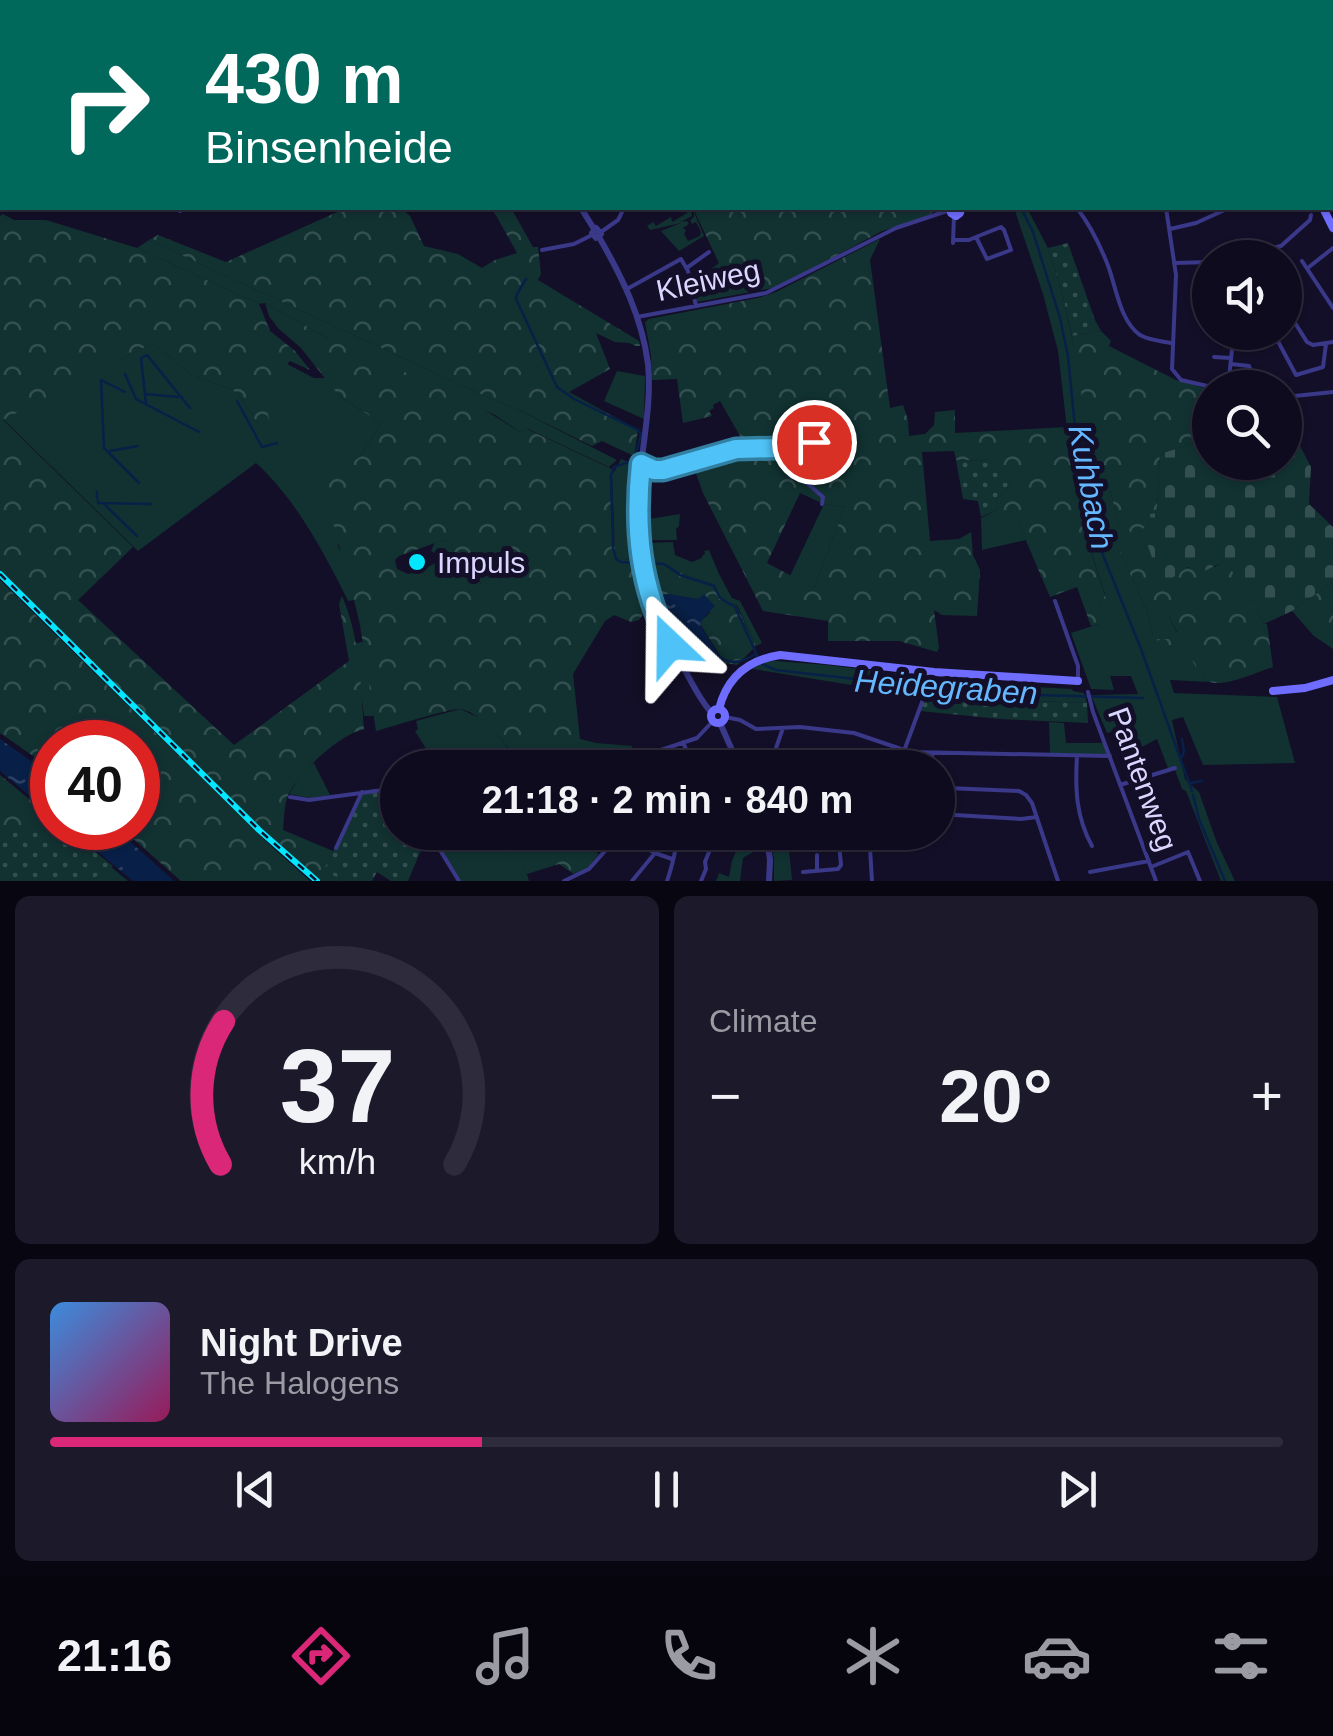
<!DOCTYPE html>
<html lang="en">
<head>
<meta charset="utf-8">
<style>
  body { margin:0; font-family:Arial,sans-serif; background:#1c192b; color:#f1f3f6; height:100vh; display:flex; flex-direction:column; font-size:38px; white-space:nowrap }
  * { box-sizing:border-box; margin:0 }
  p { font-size:32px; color:#9b9ba4 }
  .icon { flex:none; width:55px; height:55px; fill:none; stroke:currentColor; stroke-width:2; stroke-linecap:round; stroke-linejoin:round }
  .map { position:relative; height:881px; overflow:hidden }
  .details { display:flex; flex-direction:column; gap:15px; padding:15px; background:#080610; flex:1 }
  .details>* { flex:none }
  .banner { position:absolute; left:0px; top:0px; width:1335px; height:210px; box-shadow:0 2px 8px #0004,0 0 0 2px #2e2b3c; background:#00695c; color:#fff; overflow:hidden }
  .tools { position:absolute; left:1192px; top:240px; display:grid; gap:20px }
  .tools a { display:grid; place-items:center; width:110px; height:110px; border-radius:50%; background:#0e0b1e; box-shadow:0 2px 8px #0004,0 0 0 2px #2e2b3c; font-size:50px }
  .speed { position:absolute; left:30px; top:720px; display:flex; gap:20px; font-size:50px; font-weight:700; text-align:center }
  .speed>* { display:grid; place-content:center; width:130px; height:130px; border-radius:50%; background:#0e0b1e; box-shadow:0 2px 8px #0004,0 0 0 2px #2e2b3c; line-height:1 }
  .speed .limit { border:15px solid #d22; background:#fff; color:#111 }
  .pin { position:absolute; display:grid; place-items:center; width:85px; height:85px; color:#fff; margin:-42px; border:5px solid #fff; border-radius:50%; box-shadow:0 2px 10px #0007 }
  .me { position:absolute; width:110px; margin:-55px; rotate:337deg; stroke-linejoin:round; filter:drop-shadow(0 0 8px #0008) }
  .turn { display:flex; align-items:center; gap:35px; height:210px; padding:0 40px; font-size:45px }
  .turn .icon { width:130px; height:130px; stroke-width:2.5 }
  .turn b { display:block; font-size:70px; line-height:85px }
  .big { font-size:75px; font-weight:700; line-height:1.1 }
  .details .card { flex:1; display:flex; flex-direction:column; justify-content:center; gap:15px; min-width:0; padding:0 35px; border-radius:15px; background:#1c192b }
  .details .dial { align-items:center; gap:0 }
  .dial svg { height:260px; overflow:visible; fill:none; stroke:#2e2b3c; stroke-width:7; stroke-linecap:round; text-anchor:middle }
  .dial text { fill:#f1f3f6; stroke:none }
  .song { display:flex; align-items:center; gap:30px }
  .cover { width:120px; height:120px; border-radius:15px; background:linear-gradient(135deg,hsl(210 70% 55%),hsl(330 70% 35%)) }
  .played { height:10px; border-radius:5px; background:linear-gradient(90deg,#db2777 35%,#2e2b3c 35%) }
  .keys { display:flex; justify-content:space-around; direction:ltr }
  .heat { display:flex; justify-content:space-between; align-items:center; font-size:55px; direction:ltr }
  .details .tiles { flex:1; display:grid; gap:15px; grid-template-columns:1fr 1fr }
  .card:last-child { grid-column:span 2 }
  .trip { position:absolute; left:380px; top:750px; width:575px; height:100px; border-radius:50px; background:#0e0b1e; box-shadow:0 2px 8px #0004,0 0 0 2px #2e2b3c; font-weight:700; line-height:100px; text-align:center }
  .menu { display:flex; height:160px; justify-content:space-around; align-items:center; background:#06040c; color:#9b9ba4 }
  .menu .icon { width:70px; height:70px }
  .menu .on { color:#db2777 }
  .menu b { font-size:45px; color:#f1f3f6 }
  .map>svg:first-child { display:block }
</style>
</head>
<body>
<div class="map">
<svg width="1333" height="881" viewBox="0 0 1333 881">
  <defs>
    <pattern id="forest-crowns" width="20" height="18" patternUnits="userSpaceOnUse" patternTransform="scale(2.5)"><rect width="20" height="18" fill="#113231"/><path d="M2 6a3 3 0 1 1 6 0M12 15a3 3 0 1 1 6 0" fill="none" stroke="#334f50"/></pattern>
    <pattern id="cemetery-stones" width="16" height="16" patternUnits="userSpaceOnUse" patternTransform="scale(2.5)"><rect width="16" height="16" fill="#113231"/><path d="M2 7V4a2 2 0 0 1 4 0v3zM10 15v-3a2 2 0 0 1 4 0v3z" fill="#334f50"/></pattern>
    <pattern id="park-dots" width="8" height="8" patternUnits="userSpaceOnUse" patternTransform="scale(2.5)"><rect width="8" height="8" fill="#113231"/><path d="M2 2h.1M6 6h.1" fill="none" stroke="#334f50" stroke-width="1.8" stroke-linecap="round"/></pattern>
    <pattern id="water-ripples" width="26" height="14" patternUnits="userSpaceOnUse" patternTransform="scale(2.5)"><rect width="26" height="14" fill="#082048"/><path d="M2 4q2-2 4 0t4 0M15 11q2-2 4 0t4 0" fill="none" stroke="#2b4063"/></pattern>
  </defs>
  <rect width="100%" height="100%" fill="#130f28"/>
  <path fill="#113231" d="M687 208H691L692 216 681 222 687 221 689 224 683 228 686 230 684 234 688 241 700 236 701 232 696 222 692 224 690 220 694 217V212L704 236 679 251 661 231 681 223 650 230 647 226 653 222 656 226 671 217 672 222 687 213Z
    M1014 208H1027L1048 248 1061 288 1079 369 1094 471 1105 470 1121 532 1130 530 1132 558 1121 554 1147 611 1153 635 1155 614H1168L1177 633 1168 639 1165 667 1189 652 1203 678 1208 682 1170 680 1174 693 1277 697 1295 763 1203 765 1183 717 1172 720 1185 779 1199 792 1217 843 1235 881H1221L1186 791 1182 789 1175 770 1169 771 1157 739 1140 748 1132 726 1107 733 1091 695 1138 694 1131 676H1110L1114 690 1091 689 1071 633 1102 623 1098 603 1106 597 1086 536 1089 533 1087 494 1089 478 1073 481 1058 351 1043 294Z
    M149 240 500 403 513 407 617 460 609 467 528 429 520 432 495 415 324 336 265 303 259 304 137 248Z
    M153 343 190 374 233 390 241 398 259 425 273 434 262 395 287 364 314 378H326L339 396 381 423 360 457 338 546 366 597 382 613 360 625 354 600 348 601C325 554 295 498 256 463L138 551 3 419Z
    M617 371 645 376 644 419 604 401Z
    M621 459 636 465 638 468 634 532 638 562 620 558 615 550 612 476Z
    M824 504 845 507 814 588 790 576Z
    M997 510 998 517H1016L1026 540 982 550 981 518Z
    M680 514 679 526 676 529 677 540H643V520Z
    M443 540 451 543 459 572 476 573 481 585C471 590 452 587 438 590L421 571 437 562 438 555 431 551 435 542Z
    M673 542 675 555 692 562 702 558V556L705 554 704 551 709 550 719 574 732 598 740 601 762 643 756 646 737 605 722 601 713 584 681 573 664 563H645L642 545H646V543Z
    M363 642 374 716H364L355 643Z
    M763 660 827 665 982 684 1072 689 1073 691 1084 693 1087 703 925 697 753 669Z
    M460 709 480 718 493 729 523 767H421L432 758 415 731 418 729 416 721Z
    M1049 722 1064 723 1066 743H1103L1107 755 1050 753Z
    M314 763 330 795 310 798 289 794 304 770Z
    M431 833H503L498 839 527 874 529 881H461Z
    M740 833H754L760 848 743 858 740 881H716L719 873 729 877 732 861 742 836Z"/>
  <path fill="url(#forest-crowns)" fill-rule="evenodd" d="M346 208H401L410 216 424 246 458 254 482 268 495 260 517 253 492 208H511L533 247H538L541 274 538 280 639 341 640 346H636L629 343 615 342 596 333 610 369 569 392 638 430 634 456 602 441 592 446 513 407 500 403 149 240 158 235 226 262Z
    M693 208H938L925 218 882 231 778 287 697 302 695 291 703 287 701 277 719 263Z
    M3 214 14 220H46L137 248 259 304 270 331 295 351 310 370 290 361 263 395 270 422 276 429 273 435 259 425 241 398 233 390 190 374 153 343 3 420 133 547 78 600 234 745 349 661 339 604 342 596C360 637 361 686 364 730 342 731 294 777 287 798 284 808 284 820 283 830L333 851 325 870 343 881H320L230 799 0 570V216Z
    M880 239 870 260 890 408 903 405 908 420 909 436 925 434 934 425 935 412 955 410V433L1068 427 1073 480 1089 478 1092 489 1087 494 1089 533 1086 537 1106 598 1098 603 1103 623 1091 626 1077 587 1050 597 1016 517H997L996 500 1011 483 989 461 956 460 954 451 922 452 930 541 959 539 971 532 973 555 980 570 977 616 942 615 934 610 939 648 937 652 899 641H828V621L763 611 703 493 692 462 747 448 720 401 713 405 714 408 709 411 712 416 683 423 677 379 652 380 651 355 645 322 649 319 758 298 776 292ZM800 493 824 504 845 507 814 588 767 563Z
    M265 303 324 336 472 402 520 432 527 429 614 470 611 489 615 549 620 558 638 562 646 597 643 599 644 613 639 620 631 622 614 615 605 621 573 674 580 739 596 743 632 746 629 767H523C509 749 485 713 460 709 451 708 390 727 376 731L360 625 381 613 366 597 354 600 333 523 328 476 360 457 381 423 339 396 301 348 278 328 269 316ZM443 540 451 543 459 572 476 573 481 584C472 589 451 587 439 590L421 571 408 574 397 569 395 560 399 556Z
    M1101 331 1111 341 1109 346 1176 380 1204 388 1197 442 1160 454 1157 513 1151 524 1143 529 1156 569 1215 567 1226 560 1264 624H1267L1273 667C1257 672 1222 689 1207 681 1199 677 1193 661 1189 653L1165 667 1157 639H1168L1177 632 1168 614H1156L1162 636 1153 635 1147 611 1120 552 1131 557 1130 531 1121 533 1105 470 1094 472 1072 336Z
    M645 563H664L681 573 713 584 722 601 736 605 756 646 737 665 725 663 700 624 702 620 710 613 698 599 667 594 658 597 656 601Z
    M0 580 269 844 310 881H181L121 828H138V742H52V769L0 733Z
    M1333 582V649L1313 635 1292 611Z
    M0 775 52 818V828H64L128 881H0Z
    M503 833H570L599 854 587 869 574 874 559 864 527 874 497 838Z
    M769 833H811L812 847 789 851 792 880 774 881V859Z"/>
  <path fill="url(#cemetery-stones)" d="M1285 417 1311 467 1309 504 1333 527V582L1292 611 1264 624 1226 561 1202 572 1188 567 1166 582 1156 569 1142 529 1151 524 1150 514 1157 513 1160 454 1197 442 1199 422 1210 423V462H1285Z"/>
  <path fill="url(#park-dots)" d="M1068 243 1095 320 1101 331 1072 336 1061 288 1048 248Z
    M956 460 989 461 1008 472 1011 483 996 500 997 510 981 517 978 501 963 499Z
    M925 697 1087 703 1088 723 1000 719 920 711Z
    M381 791 397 814 398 832 402 833 421 850 408 881H391L377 872 372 881H343L324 870 333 851 338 846 362 794Z
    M52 823V828H65L113 866 89 881H0V836Z"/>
  <path fill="url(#water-ripples)" d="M667 594 698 599 704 594 715 606 702 620 700 625 720 657C715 657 683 654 680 652 670 645 659 614 656 601L658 597Z
    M0 739 52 776V814L0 771Z
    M69 828H115L174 881H133Z"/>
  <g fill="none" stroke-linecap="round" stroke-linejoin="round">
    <path stroke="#082048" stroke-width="2.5" d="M1021 208 1033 232 1060 318 1068 356 1074 418 1082 470 1097 540 1141 649 1192 791
      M526 279 517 294 516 299 557 387 574 399 638 430 641 434 635 457
      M125 374 136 399 199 432
      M125 392 101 380 104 448 139 483
      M146 394 178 397
      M237 401 262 447 277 443
      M146 404 141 358 147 355 190 408
      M110 451 138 446
      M632 461 614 467 611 475 613 548 616 559 621 562 664 564 680 575 714 586 720 598 735 607 756 653
      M97 492V498
      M98 501V503L151 504
      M103 503 137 536
      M720 657C733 666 743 661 756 654L758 657
      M762 664 776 670 864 680 923 692 1143 698
      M1182 757 1184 751 1182 739
      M1190 783 1202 781
      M1193 795 1199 819 1225 881"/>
    <path stroke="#3a3889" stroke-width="4" d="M591 0V2
      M594 0V2
      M689 0 690 2
      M726 0 727 2
      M856 0V2
      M909 0 910 2
      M939 0 940 2
      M1061 0 1062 2
      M1083 0 1084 2
      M1131 0 1133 2
      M1226 0 1227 2
      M340 2 343 0
      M1184 2 1190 0
      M1322 2 1328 0
      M1332 31H1333
      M1332 90H1333
      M1332 119H1333
      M1077 208C1090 225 1099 243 1107 263 1116 285 1119 320 1140 335 1149 340 1160 341 1171 343
      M1166 208 1176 275 1172 369 1181 380 1216 388
      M1269 208H1271
      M180 211 186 208
      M1170 229 1196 223 1229 208
      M601 232 618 220 624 208
      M953 240H969L976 237 987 259 1011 250 1004 230 1001 227 976 237
      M953 243 954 215
      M542 250 574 244 592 235
      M1243 258 1247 254 1281 246 1310 220 1311 215
      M1302 261 1333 308
      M1175 263 1210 262
      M688 267 709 252
      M1309 267 1333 248
      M627 289 681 259 688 271 696 306
      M1285 307 1307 342 1313 345 1333 342
      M637 317 766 293 896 228 950 210
      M1273 332 1296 375 1323 367 1326 344
      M1214 357 1231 358
      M1231 364 1249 366 1254 377H1260
      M1228 388 1232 349
      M1285 397 1333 392
      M778 448 790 476 807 483 823 497 822 504
      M643 465 654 470H663L736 449 778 448 814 442
      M1055 601 1078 666V681
      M1088 692 1093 712 1156 881
      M725 717 740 720 756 729 800 727 854 733 910 752 1110 756
      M683 742 694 768
      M932 753 933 768
      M1077 756C1075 789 1076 817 1092 846
      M647 768 649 754 697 738 713 721
      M769 768 783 728
      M889 768 904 751 928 686
      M938 783 947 788 1019 791 1026 795 1032 803 1058 881
      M1120 785 1175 768
      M290 797 309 800 398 788
      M938 814 1021 819 1037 817
      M429 832 459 881
      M869 832 872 881
      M638 844 655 853
      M336 848 362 792
      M1151 867 1188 852 1200 881
      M817 871V855
      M803 872 838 869 841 865 838 832
      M1090 872 1149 861
      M564 881 589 869 622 832
      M632 881 655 853 672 859
      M667 881C673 865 675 849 680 832
      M701 881 706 869 705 862 717 832"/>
    <path stroke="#3a3889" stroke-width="6" d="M440 0 442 2
      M1278 0 1280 2
      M541 2 546 0
      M1332 110 1333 111
      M1332 154 1333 153
      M581 208 594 229
      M596 228 601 234 596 238 592 233Z
      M599 237C622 277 642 317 648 364 652 405 642 445 639 486 633 555 651 615 687 674 694 687 701 701 711 712
      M720 723 740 768
      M766 832 770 860 769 881"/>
    <path stroke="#6f6dff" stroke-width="8" d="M815 0 818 2
      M950 208 951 213 956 216 960 213 961 208
      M1323 208 1333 228
      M1273 691 1305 688 1333 680
      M711 716a7 7 0 1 1 14 0a7 7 0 1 1-14 0Z
      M719 709C727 677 748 660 780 655L934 672 1078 681"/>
    <g stroke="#02e7ff" stroke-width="6">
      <path id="rail" d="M139 0 141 2
        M0 574 259 830 317 881"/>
    </g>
    <use href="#rail" stroke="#130f28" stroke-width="2.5" stroke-dasharray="8" stroke-linecap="butt"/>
  </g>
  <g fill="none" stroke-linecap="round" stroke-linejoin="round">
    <g stroke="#337fa1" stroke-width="25">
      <path id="route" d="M670 645C640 587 634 529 641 464L654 470H663L736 449 778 448 814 442"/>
    </g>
    <use href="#route" stroke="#4fc3f7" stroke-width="18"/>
  </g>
  <circle fill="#02e7ff" stroke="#130f28" stroke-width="4" cx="417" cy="562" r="10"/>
  <g text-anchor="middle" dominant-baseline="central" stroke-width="10" stroke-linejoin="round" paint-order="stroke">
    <g font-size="30" fill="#dad6ff" stroke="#130f28">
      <text transform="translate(708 280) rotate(-12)">Kleiweg</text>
      <text transform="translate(1143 779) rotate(70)">Pantenweg</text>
    </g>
    <g font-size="30" fill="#dad6ff" stroke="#130f28" text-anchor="start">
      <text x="437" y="562">Impuls</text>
    </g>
    <g font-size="32" font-style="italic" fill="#64b8ff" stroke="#130f28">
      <text transform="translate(1091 487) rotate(79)">Kuhbach</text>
      <text transform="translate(946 687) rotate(4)">Heidegraben</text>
    </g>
  </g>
</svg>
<div class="tools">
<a><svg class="icon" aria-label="sound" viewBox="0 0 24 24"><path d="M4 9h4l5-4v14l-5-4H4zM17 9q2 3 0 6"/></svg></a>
<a><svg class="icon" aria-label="search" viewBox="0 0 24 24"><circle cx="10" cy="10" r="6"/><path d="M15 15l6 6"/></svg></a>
</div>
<div class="speed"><div class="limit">40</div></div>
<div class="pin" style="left:814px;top:442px;background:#d93025"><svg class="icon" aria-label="arrive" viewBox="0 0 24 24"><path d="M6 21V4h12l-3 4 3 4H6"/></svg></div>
<svg class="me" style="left:670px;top:645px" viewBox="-20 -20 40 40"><path d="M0-17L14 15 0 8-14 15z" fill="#4fc3f7" stroke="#fff" stroke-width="4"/></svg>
<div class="trip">21:18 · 2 min · 840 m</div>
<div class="banner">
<div class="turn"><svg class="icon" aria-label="right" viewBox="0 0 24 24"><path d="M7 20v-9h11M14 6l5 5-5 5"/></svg><div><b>430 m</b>Binsenheide</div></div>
</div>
</div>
<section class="details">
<div class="tiles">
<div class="card dial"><svg viewBox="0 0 100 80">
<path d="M14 69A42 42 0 1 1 86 69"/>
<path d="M14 69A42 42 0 0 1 15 25" stroke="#db2777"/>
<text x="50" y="56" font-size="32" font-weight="700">37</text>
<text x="50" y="72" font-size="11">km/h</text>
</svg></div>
<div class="card"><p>Climate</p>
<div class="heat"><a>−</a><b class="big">20°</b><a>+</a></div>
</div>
<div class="card">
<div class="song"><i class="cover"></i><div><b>Night Drive</b><p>The Halogens</p></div></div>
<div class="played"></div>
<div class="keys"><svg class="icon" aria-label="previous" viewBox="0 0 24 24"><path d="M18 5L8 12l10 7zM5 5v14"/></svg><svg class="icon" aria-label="pause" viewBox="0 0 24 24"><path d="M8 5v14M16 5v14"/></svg><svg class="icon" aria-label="next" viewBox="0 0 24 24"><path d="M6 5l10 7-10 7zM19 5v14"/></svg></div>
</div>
</div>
</section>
<nav class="menu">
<b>21:16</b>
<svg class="icon on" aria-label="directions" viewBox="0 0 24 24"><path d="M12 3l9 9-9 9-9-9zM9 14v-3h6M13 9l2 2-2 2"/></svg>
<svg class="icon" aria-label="music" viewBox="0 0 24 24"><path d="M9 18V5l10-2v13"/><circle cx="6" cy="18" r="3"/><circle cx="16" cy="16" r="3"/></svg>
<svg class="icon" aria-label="phone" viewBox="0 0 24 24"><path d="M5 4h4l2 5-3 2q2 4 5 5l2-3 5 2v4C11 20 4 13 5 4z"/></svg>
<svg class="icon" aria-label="climate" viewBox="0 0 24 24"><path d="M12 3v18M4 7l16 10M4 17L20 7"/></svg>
<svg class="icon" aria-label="car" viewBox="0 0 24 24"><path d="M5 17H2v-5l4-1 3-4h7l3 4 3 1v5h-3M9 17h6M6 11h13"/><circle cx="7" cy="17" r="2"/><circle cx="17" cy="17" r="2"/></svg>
<svg class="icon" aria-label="filters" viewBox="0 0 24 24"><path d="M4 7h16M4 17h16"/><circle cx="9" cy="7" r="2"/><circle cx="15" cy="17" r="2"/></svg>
</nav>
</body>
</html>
